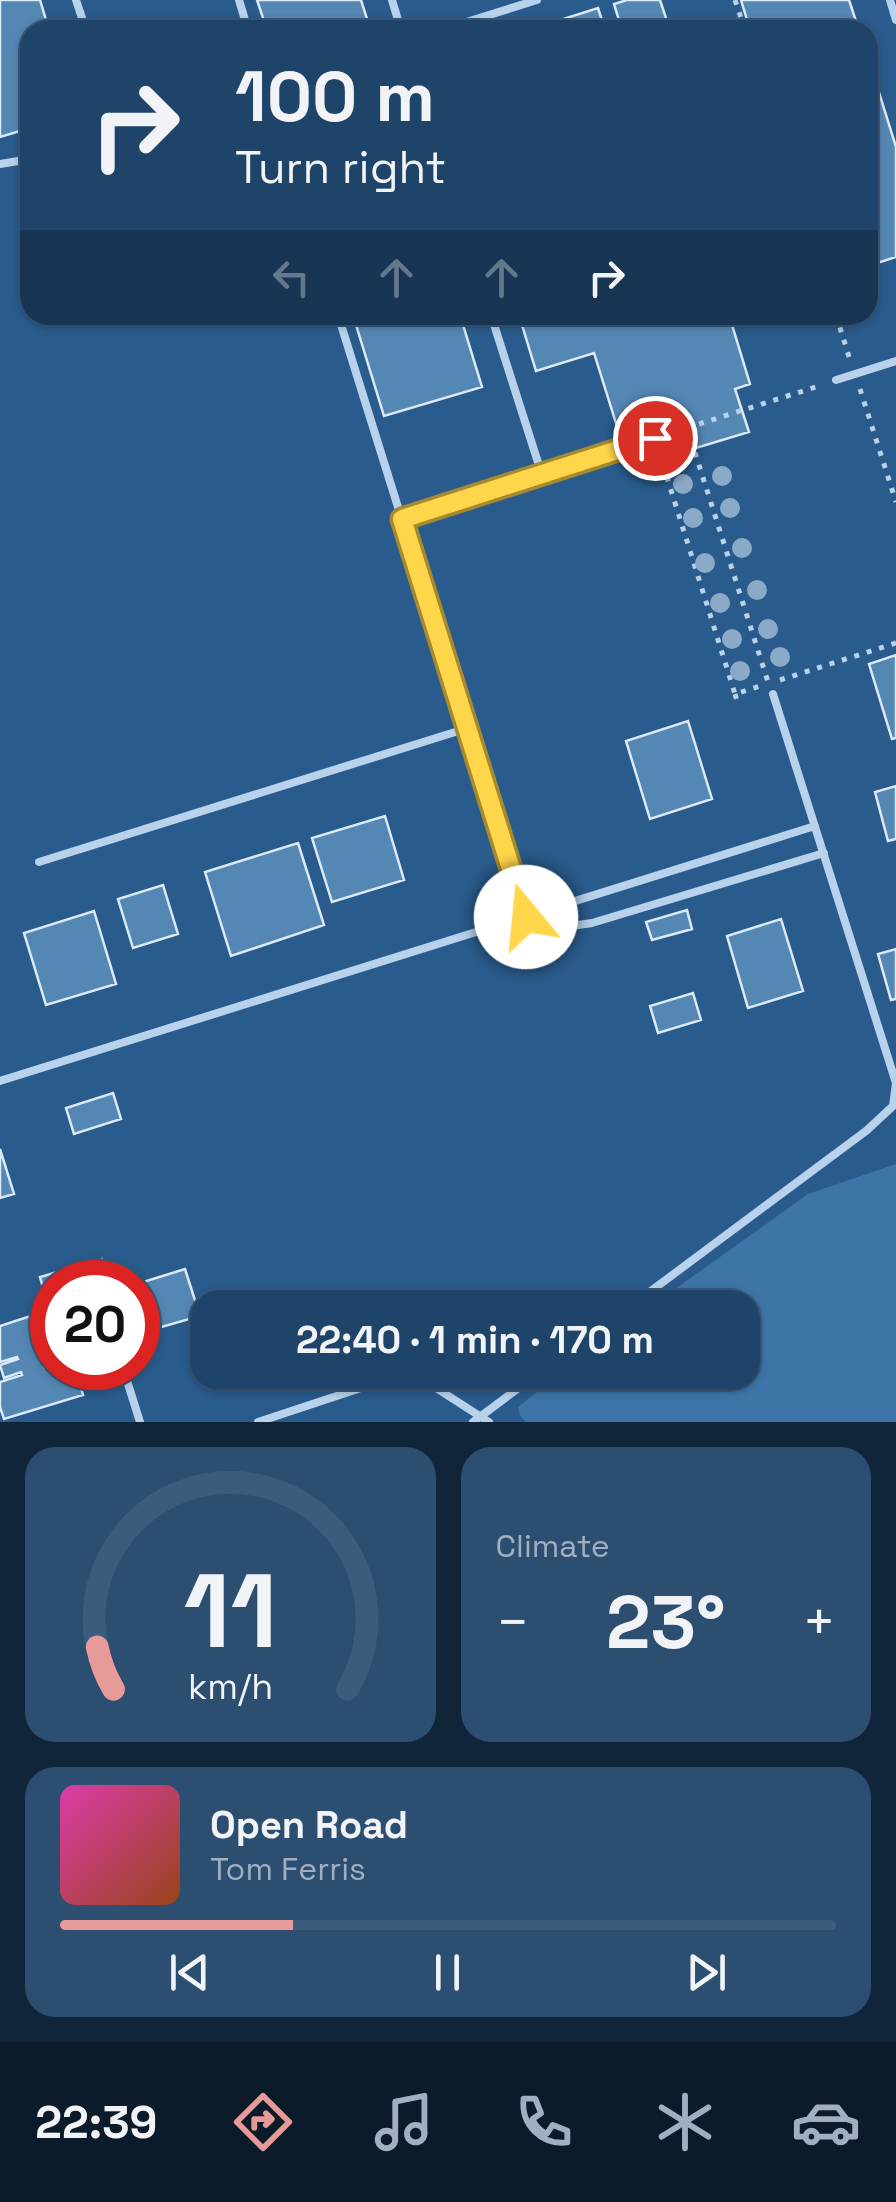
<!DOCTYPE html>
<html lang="en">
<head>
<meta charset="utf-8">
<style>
  body { margin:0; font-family:"Space Grotesk",sans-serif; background:#2c4e71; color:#f1f3f6; height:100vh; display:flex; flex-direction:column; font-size:38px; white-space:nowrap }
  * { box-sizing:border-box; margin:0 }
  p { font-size:32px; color:#a1b0c0 }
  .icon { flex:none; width:55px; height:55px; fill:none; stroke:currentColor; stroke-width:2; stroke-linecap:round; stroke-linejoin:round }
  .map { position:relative; height:1422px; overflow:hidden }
  .details { display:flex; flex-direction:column; gap:25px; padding:25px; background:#11253a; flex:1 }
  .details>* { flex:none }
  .banner { position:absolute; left:20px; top:20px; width:858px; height:305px; border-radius:30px; box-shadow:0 2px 8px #0004,0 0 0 2px #3c5c7d; background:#1f4469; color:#f1f3f6; overflow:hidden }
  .speed { position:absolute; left:30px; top:1260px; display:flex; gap:20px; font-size:50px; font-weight:700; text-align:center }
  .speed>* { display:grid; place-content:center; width:130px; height:130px; border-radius:50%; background:#1f4469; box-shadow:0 2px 8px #0004,0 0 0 2px #3c5c7d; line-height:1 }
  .speed .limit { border:15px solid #d22; background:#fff; color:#111 }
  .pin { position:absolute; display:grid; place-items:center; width:85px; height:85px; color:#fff; margin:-42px; border:5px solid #fff; border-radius:50%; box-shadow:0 2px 10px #0007 }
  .me { position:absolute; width:110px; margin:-55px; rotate:343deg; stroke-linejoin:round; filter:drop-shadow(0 0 8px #0008) }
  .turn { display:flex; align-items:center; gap:35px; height:210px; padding:0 50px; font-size:45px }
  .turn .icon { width:130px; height:130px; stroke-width:2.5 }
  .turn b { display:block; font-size:70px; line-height:85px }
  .lanes { display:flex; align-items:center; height:95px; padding:0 50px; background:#0003; justify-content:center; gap:50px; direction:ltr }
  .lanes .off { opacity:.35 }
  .big { font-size:75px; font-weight:600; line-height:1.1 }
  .details .widget { flex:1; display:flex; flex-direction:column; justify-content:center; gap:15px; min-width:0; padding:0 35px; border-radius:30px; background:#2c4e71 }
  .details .dial { align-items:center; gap:0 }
  .dial svg { height:260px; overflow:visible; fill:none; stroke:#3c5c7d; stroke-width:7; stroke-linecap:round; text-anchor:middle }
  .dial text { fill:#f1f3f6; stroke:none }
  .song { display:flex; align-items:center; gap:30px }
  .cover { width:120px; height:120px; border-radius:15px; background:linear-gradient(135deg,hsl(320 70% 55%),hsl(20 70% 35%)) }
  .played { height:10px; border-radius:5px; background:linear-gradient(90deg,#e69b98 30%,#3c5c7d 30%) }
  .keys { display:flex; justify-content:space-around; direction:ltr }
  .heat { display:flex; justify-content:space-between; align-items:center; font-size:55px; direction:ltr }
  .details .tiles { flex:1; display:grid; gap:25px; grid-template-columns:1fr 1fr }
  .widget:last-child { grid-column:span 2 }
  .trip { position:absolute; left:190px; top:1290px; width:570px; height:100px; border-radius:30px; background:#1f4469; box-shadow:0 2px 8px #0004,0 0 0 2px #3c5c7d; font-weight:600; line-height:100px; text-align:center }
  .menu { display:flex; height:160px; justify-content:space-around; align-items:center; background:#0c1b2a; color:#a1b0c0 }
  .menu .icon { width:70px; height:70px }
  .menu .on { color:#e69b98 }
  .menu b { font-size:45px; color:#f1f3f6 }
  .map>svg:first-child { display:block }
</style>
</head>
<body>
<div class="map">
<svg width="896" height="1422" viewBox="0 0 896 1422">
  <rect width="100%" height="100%" fill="#295b8c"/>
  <path fill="#3d75a8" d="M896 1164V1422H526L520 1416 518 1407 561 1373 742 1372V1308L650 1307 808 1194Z"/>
  <path fill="#5587b4" stroke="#dceaf8" stroke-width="2.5" d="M0 0H40L49 30H30V128L0 137Z
    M257 0H361L368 22 344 30H267Z
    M627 0H660L670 30H622L614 4Z
    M741 0H849L859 30H750Z
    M598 8 605 30H563L560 20Z
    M868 57 896 147V257L868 266Z
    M353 315H460L482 387 384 416Z
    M519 315H638L641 324 669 315H729L750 384 735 389 749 432 630 468 594 353 536 371Z
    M896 655V738L892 739 869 664Z
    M688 721 712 799 650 819 626 741Z
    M896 786V839L888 841 875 792Z
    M385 816 404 880 332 902 312 838Z
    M298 843 324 925 231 956 205 872Z
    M163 885 178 934 133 948 118 899Z
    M687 910 692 929 652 940 646 922Z
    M94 911 116 984 46 1005 24 933Z
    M781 919 803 991 748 1008 727 936Z
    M896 949V999L891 1000 878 954Z
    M693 993 701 1020 658 1033 650 1006Z
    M113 1093 121 1119 74 1134 66 1108Z
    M0 1149 14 1194 0 1198Z
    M102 1259 109 1282H52V1299L47 1301 40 1277Z
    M185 1269 200 1316 158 1328 143 1282Z
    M52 1309V1345L39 1349 44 1367 52 1364V1368H75L83 1395 4 1419 0 1407V1382L22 1375 21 1372 4 1378 0 1365 18 1359 17 1357 0 1362V1326Z"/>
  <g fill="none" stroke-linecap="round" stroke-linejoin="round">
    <path stroke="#b7d2ea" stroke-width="5" stroke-dasharray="5 8" stroke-linecap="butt" d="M735 0 745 30
      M836 315 850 360
      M860 389 896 502
      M699 424 822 385
      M691 440 768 682
      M659 452 735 694 760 686
      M780 680 896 643
      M735 694 738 705"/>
    <path stroke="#b7d2ea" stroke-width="8" d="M76 0 86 30
      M239 0 248 30
      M392 0 401 30
      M890 0 896 20
      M441 30 537 0
      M0 164 30 159
      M338 315 526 917 571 926 592 923 824 853
      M491 315 542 475
      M836 380 896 361
      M403 519 687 427
      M39 862 468 728
      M0 1081 815 826
      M628 1308 866 1131 893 1106 896 1083 773 694
      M123 1368 140 1422
      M258 1422 385 1380 416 1375 489 1422
      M473 1422 540 1372"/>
  </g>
  <g fill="#8baac7">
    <circle cx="722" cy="476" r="10"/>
    <circle cx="683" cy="484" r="10"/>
    <circle cx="730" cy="508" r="10"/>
    <circle cx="693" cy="518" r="10"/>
    <circle cx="742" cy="548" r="10"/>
    <circle cx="705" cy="563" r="10"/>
    <circle cx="757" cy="590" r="10"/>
    <circle cx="720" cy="603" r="10"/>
    <circle cx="768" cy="629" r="10"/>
    <circle cx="732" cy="639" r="10"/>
    <circle cx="780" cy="657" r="10"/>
    <circle cx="740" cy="671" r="10"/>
  </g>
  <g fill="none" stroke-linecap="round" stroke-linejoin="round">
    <g stroke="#a68a30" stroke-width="25">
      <path id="route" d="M526 917 402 519 655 438"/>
    </g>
    <use href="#route" stroke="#ffd54a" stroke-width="18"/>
  </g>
</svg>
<div class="speed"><div class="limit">20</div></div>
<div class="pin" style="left:655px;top:438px;background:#d93025"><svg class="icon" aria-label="arrive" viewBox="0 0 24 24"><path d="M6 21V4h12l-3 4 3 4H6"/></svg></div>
<svg class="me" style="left:526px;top:917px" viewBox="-20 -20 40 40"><circle r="19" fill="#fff"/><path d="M0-13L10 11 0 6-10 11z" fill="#ffd54a"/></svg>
<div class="trip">22:40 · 1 min · 170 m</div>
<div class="banner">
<div class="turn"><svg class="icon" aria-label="right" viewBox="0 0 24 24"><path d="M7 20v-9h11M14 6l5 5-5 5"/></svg><div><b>100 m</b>Turn right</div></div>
<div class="lanes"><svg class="icon off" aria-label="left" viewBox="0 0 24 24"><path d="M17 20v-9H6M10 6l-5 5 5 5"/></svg><svg class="icon off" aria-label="ahead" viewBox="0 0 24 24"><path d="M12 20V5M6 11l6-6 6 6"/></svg><svg class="icon off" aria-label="ahead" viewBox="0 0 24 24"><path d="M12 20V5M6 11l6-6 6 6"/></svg><svg class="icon" aria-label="right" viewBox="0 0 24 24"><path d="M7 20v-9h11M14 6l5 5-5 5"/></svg></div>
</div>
</div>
<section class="details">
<div class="tiles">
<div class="widget dial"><svg viewBox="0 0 100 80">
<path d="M14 69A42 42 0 1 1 86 69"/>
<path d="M14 69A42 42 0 0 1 9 56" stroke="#e69b98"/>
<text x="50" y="56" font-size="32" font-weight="700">11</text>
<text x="50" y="72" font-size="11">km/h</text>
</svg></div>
<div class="widget"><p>Climate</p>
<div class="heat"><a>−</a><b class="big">23°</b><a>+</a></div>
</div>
<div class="widget">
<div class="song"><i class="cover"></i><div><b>Open Road</b><p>Tom Ferris</p></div></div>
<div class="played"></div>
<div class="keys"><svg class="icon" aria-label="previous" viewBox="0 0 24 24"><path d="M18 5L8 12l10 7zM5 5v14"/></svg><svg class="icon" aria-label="pause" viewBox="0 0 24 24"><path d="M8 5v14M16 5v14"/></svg><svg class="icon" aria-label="next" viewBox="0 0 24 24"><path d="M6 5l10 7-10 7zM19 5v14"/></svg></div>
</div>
</div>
</section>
<nav class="menu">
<b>22:39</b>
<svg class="icon on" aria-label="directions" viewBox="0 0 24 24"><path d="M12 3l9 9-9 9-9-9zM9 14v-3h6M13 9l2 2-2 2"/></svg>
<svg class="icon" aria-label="music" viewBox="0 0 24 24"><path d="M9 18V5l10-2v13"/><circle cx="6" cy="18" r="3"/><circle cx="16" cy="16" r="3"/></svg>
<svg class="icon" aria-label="phone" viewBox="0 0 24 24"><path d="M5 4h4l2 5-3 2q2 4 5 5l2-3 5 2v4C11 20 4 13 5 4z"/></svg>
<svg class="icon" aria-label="climate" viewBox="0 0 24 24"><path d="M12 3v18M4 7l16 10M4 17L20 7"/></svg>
<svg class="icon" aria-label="car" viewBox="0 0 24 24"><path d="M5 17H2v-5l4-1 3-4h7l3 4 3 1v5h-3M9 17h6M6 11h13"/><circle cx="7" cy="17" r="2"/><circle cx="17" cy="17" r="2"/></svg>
</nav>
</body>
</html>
